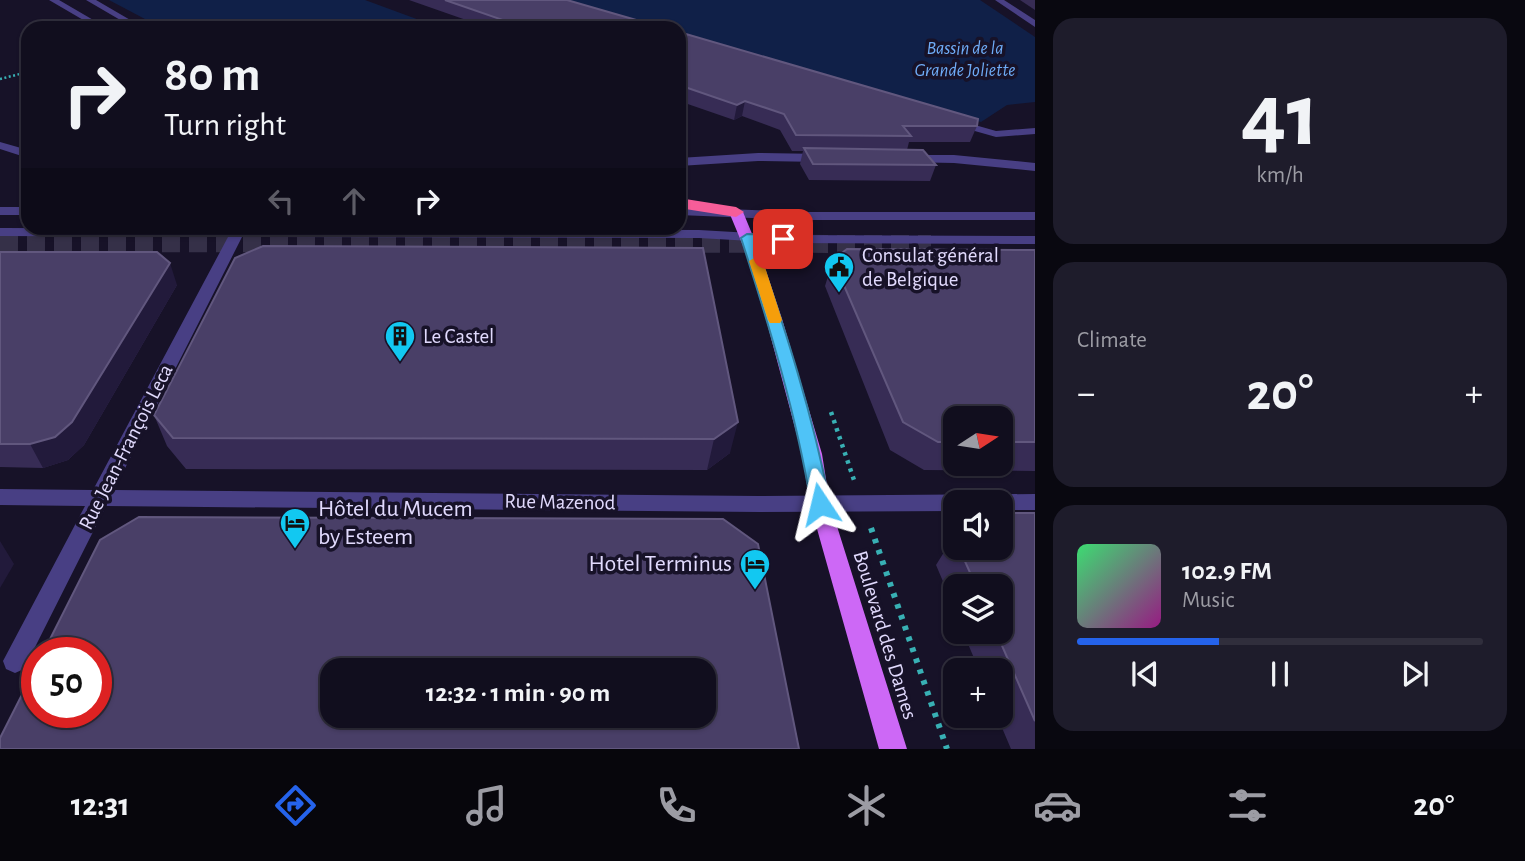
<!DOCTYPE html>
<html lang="en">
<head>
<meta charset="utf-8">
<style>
  body { margin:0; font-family:"Alegreya Sans",sans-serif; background:#1e1c2b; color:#f1f3f6; height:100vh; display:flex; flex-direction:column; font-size:26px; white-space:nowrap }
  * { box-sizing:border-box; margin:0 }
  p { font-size:23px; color:#9c9ca4 }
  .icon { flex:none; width:38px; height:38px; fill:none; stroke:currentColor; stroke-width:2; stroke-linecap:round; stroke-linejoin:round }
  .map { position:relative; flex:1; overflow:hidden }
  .side { display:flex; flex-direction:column; gap:18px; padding:18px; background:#090810; width:490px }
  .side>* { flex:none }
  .banner { position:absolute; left:21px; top:21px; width:665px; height:214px; border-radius:21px; box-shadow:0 2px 5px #0004,0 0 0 2px #302e3c; background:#110e1e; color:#f1f3f6; overflow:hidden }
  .needle { width:46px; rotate:78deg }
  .tools { position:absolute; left:943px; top:406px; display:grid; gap:14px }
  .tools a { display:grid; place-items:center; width:70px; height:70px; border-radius:14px; background:#110e1e; box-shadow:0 2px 5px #0004,0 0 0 2px #302e3c; font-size:35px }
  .speed { position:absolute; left:21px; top:637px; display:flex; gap:14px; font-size:35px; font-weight:700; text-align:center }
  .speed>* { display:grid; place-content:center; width:91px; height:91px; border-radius:50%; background:#110e1e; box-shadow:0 2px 5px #0004,0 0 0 2px #302e3c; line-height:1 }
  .speed .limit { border:10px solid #d22; background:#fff; color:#111 }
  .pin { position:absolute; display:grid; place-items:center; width:60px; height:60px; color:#fff; margin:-30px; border-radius:14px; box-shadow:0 4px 10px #0006 }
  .me { position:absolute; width:77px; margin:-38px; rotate:350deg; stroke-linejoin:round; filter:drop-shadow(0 0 5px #0008) }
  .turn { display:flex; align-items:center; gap:24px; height:147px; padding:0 28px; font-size:32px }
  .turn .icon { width:91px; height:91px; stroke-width:2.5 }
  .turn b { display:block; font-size:49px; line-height:60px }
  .lanes { display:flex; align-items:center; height:66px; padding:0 28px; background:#0003; justify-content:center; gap:35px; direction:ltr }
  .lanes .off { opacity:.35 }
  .big { font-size:52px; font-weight:700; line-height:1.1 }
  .side .tile { flex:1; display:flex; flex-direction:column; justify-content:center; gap:10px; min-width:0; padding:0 24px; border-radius:21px; background:#1e1c2b }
  .side .dial { align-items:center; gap:0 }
  .dial b { font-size:91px; line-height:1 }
  .song { display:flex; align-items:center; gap:21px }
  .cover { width:84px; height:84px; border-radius:10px; background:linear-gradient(135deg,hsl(140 70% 55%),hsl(310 70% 35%)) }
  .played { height:7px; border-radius:4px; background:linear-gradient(90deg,#2563eb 35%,#302e3c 35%) }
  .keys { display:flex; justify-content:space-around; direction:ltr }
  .heat { display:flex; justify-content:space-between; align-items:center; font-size:38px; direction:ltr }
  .trip { position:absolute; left:320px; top:658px; width:396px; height:70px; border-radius:21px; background:#110e1e; box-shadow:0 2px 5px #0004,0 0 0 2px #302e3c; font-weight:700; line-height:70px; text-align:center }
  .tabs { display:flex; height:112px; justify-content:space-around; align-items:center; background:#07060c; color:#9c9ca4 }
  .tabs .icon { width:49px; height:49px }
  .tabs .selected { color:#2563eb }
  .tabs b { font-size:32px; color:#f1f3f6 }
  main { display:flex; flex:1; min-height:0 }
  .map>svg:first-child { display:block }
</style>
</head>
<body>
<main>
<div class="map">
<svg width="1035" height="749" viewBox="0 0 1035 749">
  <rect width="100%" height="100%" fill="#171228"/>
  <path fill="#102048" d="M109 0H365L441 28H162Z
    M568 0H980L1035 37V102L1007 105 981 122 679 33V28H663Z"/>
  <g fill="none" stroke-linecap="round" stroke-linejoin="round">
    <path stroke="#353048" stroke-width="18" stroke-dasharray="18 9" stroke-linecap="butt" d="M0 243 931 244"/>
    <path stroke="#38b0b4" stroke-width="2.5" stroke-dasharray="2 2.5" stroke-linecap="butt" d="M0 79 28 72"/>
    <path stroke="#38b0b4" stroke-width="4.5" stroke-dasharray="3.5 5" stroke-linecap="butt" d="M831 412 854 480"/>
    <path stroke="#38b0b4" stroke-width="6" stroke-dasharray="4.5 7" stroke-linecap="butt" d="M871 528 947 749"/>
    <path fill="#483f84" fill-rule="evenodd" d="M49 0H59L107 28H97Z
      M86 0H96L144 28H134Z
      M995 0H1004L1035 20V27Z
      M954 119 996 131 1035 128V134L996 137 950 124V120Z
      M0 142 28 150V158L0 149Z
      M758 153 822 154 828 158 822 162 758 161 679 166V158Z
      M906 155H954L1035 163V171L954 163 902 162V156Z
      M0 207H28V215H0Z
      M679 207 802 212H1035V220H802L679 215Z
      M0 228 699 230 783 235 1035 236V244L783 243 699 238 242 237 114 490 759 496 1035 494V510H1001V502H956V511L759 512 106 506 24 669 15 673 6 669 3 661 85 506 0 505V489L93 490 228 237 0 236Z"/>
    <path fill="#cd68f6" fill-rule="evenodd" d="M736 208 743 212 760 253 782 319 822 454 830 504 907 749H879L810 504 802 454 766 319 746 253 729 212Z"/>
    <path fill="#f65d99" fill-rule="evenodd" d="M679 198 736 207 744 212 736 217 679 208Z"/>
  </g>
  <path fill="#372c55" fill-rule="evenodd" d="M409 0H567L664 28H489Z
    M1020 0H1035V10Z
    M679 32 977 126 970 142H909L907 150 936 165 930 181 809 180 800 164 803 151H792L780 130 742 116 734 120 679 101Z
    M703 248 730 453 707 470 186 469 167 446 154 415Z
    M1035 250V471L924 470 890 450 825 286 833 260ZM956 418H1001V464H956Z
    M0 252 177 285 84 445 68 460 43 468 0 467Z
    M1035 513V749H1011L997 716H1001V670H979L963 632H1001V586H956V612L936 565 956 533V548H1001Z"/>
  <path fill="#221a3b" d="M745 101 742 116 734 120 737 105Z
    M170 263 177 285 84 445 68 460 43 468 30 444Z
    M738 422 730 453 707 470 714 439Z
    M0 541 14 564 0 588Z"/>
  <path fill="#493f67" stroke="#61577e" stroke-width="2" fill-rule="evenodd" d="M445 0H567L664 28H525H526Z
    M679 32 978 119 977 126H903L911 136 796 135 784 114 745 101 737 105 679 85Z
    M804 148 923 150 936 165 813 164Z
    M263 246 703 248 738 422 714 439 173 438 154 415 235 258Z
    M847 249 1035 250V442H1001V418H956V442H938L903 422 833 260Z
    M0 252H157L170 263 72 422 55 437 30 444H0Z
    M1001 513H1035V721L996 632H1001V586H976L959 548H1001Z
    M139 517 723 519 758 544 799 749H0V738L37 665V712H96V653H43L100 540ZM332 670H704V716H332Z"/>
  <path fill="#4fc3f7" stroke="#337fa1" stroke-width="2" d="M747 234 783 235 790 239 783 243 755 242C785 328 813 415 830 504L827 509 820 512 814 509 811 504C796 413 769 325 741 238Z"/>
  <path fill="#f59e0b" d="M756 257 763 261 782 320 780 323H770L768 320 749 261Z"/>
  <defs>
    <g id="civic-pin" transform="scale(1.575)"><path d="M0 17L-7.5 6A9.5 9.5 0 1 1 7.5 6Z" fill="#12c8f1" stroke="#171228"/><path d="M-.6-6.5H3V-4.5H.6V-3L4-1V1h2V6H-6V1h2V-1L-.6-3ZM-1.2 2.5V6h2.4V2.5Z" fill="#111"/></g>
    <g id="building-pin" transform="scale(1.575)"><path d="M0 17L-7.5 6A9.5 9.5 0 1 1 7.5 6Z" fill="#12c8f1" stroke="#171228"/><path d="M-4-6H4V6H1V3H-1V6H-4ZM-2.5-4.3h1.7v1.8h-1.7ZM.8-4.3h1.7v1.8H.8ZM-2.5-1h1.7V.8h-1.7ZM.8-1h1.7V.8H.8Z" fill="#111"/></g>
    <g id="hotel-pin" transform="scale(1.575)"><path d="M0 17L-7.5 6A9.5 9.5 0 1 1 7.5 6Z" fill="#12c8f1" stroke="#171228"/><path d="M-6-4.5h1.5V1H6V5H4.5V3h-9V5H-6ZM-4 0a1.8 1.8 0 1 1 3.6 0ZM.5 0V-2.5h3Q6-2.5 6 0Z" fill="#111"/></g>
  </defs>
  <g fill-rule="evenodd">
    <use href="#civic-pin" x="839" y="267"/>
    <use href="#building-pin" x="400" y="336"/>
    <use href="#hotel-pin" x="295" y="523"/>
    <use href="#hotel-pin" x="755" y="564"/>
  </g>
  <g text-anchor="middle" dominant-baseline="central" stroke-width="7" stroke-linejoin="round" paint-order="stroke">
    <g font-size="19" font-style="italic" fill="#6facf7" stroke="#171228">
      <text x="965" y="48">Bassin de la<tspan x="965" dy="22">Grande Joliette</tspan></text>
    </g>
    <g font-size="21" fill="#e1dafd" stroke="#171228" text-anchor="start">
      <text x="862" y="255">Consulat général<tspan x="862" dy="24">de Belgique</tspan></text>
      <text x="423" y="336">Le Castel</text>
    </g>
    <g font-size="21" fill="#e1dafd" stroke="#171228">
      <text transform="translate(126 447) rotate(-63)">Rue Jean-François Leca</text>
      <text transform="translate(560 502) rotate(1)">Rue Mazenod</text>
      <text transform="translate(885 635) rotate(73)">Boulevard des Dames</text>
    </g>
    <g font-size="24" fill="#e1dafd" stroke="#171228" text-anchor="start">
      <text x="318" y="509">Hôtel du Mucem<tspan x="318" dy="28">by Esteem</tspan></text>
      <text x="732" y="564" text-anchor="end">Hotel Terminus</text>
    </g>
  </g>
</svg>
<div class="tools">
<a><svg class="needle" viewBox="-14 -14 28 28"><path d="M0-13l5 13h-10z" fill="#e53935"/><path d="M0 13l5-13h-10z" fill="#9c9ca4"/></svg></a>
<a><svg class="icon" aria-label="sound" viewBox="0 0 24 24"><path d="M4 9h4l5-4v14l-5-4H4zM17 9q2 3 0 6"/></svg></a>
<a><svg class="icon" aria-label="layers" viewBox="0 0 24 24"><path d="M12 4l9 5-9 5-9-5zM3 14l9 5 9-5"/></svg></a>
<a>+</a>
</div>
<div class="speed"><div class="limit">50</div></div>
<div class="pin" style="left:783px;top:239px;background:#d93025"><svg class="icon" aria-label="arrive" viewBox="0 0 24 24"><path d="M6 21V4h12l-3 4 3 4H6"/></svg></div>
<svg class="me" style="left:820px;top:504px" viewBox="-20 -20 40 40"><path d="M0-17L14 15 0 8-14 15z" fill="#4fc3f7" stroke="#fff" stroke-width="4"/></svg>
<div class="trip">12:32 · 1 min · 90 m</div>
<div class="banner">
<div class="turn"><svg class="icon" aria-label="right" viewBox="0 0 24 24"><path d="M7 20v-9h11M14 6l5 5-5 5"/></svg><div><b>80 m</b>Turn right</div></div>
<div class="lanes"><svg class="icon off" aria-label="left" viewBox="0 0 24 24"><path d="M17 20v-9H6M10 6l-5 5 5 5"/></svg><svg class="icon off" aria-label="ahead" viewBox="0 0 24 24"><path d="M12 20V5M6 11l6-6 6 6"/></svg><svg class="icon" aria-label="right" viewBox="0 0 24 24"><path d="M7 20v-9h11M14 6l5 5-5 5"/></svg></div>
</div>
</div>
<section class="side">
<div class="tile dial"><b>41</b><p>km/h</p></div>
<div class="tile"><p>Climate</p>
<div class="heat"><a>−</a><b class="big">20°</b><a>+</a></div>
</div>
<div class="tile">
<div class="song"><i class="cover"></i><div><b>102.9 FM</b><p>Music</p></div></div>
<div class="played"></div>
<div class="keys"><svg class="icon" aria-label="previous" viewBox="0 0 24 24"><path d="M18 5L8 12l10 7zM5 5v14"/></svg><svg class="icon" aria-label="pause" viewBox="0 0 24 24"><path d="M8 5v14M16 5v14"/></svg><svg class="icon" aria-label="next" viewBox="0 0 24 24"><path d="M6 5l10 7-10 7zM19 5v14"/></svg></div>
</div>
</section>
</main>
<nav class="tabs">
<b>12:31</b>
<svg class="icon selected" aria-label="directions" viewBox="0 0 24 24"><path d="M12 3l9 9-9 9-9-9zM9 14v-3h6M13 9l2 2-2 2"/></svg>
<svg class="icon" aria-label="music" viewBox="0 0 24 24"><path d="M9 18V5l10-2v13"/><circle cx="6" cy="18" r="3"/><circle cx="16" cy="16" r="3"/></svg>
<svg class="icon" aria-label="phone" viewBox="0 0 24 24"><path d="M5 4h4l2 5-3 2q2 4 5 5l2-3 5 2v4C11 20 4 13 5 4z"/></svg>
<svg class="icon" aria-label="climate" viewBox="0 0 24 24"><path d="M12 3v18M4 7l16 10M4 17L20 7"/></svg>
<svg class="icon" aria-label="car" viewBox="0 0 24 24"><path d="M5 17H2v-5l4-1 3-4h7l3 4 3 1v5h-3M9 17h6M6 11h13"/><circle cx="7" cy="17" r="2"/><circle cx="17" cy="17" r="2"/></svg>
<svg class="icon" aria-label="filters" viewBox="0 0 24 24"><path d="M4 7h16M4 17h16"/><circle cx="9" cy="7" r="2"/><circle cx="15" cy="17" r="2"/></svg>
<b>20°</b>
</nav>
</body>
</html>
